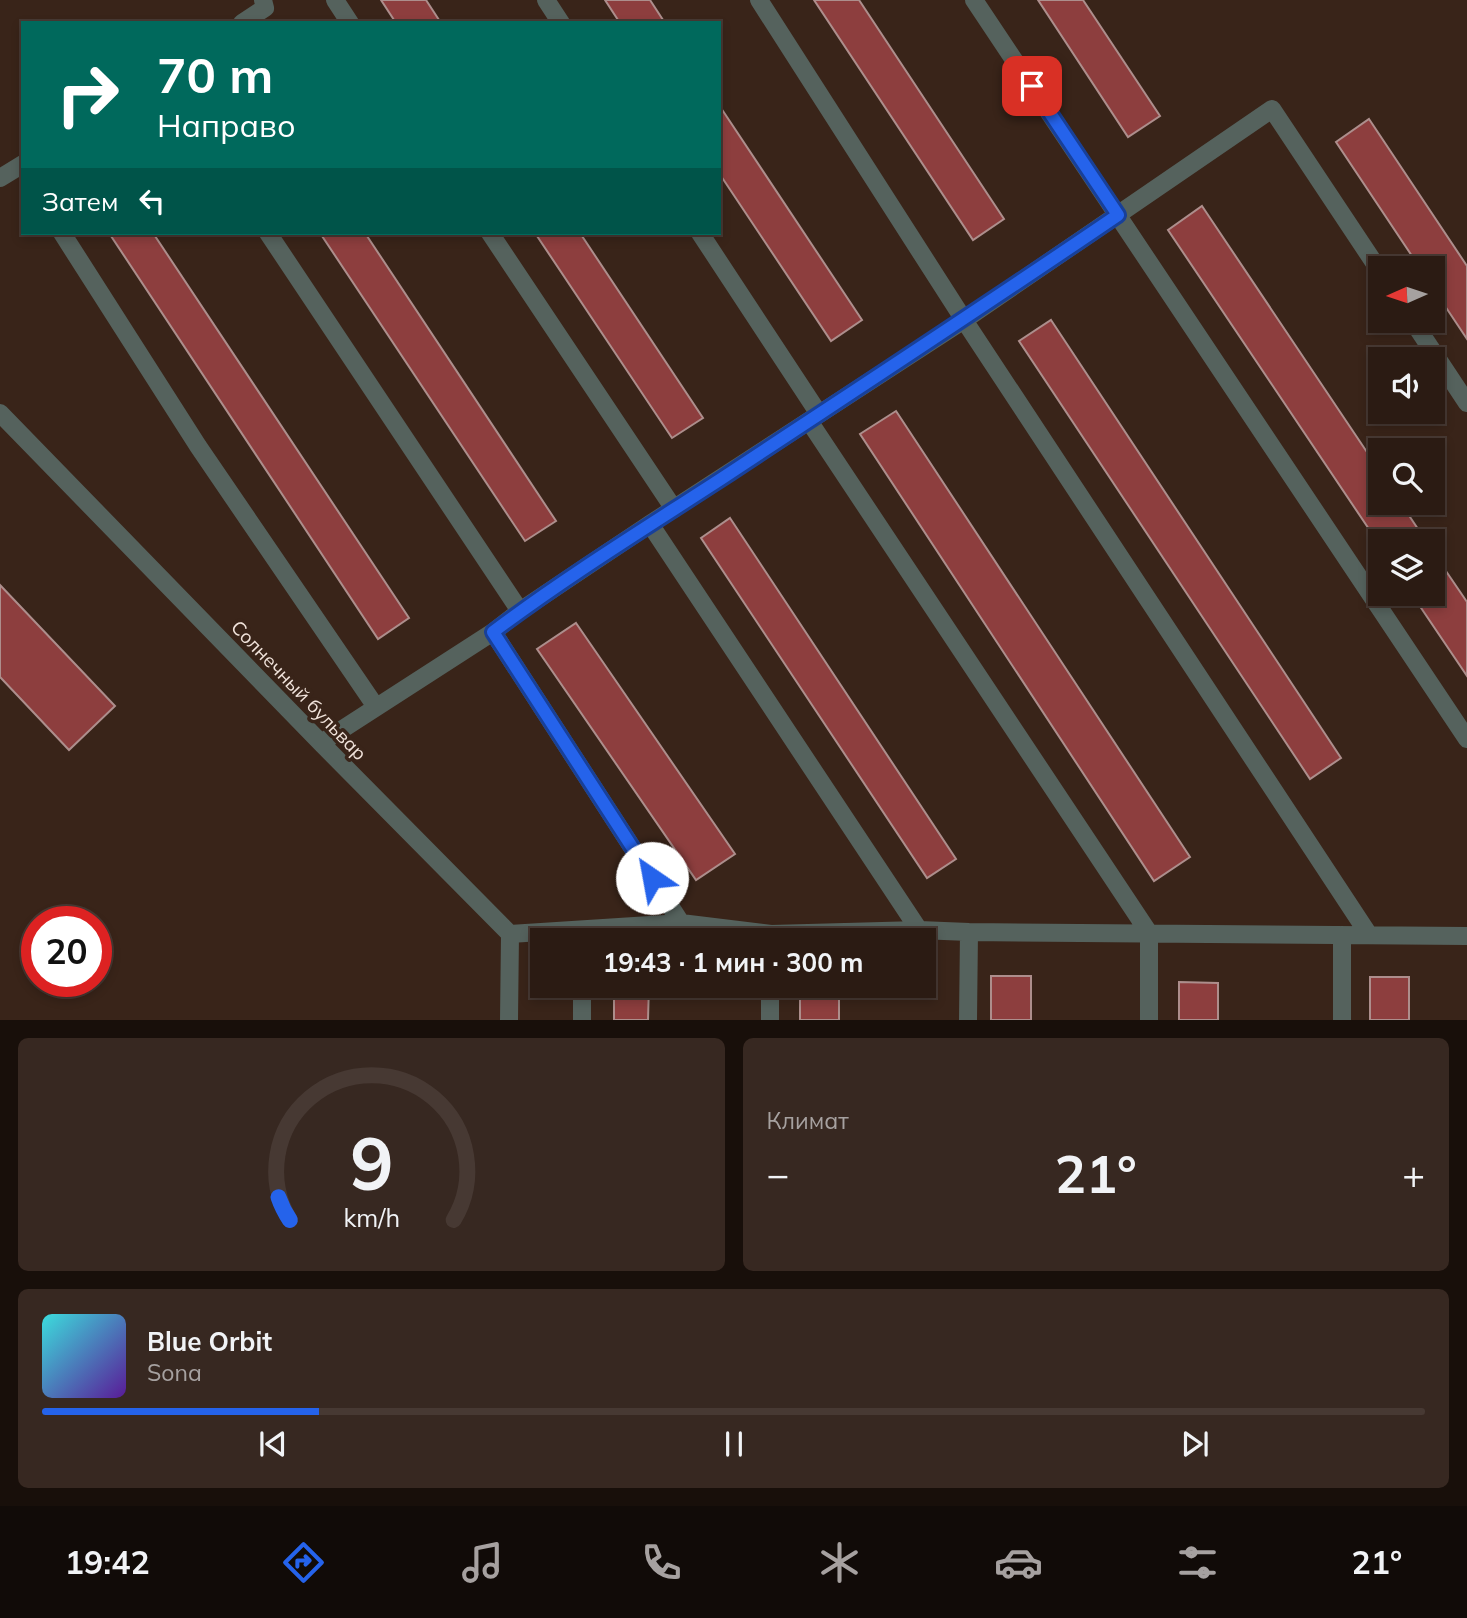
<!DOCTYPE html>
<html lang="ru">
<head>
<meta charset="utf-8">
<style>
  body { margin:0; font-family:Mulish,sans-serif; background:#372821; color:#f1f3f6; height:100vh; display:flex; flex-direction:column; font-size:26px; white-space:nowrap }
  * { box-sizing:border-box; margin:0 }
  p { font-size:23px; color:#a6a1a0 }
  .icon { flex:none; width:38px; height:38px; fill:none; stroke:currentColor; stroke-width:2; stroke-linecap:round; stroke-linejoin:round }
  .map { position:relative; height:1020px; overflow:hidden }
  .sheet { display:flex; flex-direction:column; gap:18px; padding:18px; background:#180f0a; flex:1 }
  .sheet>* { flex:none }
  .guide { position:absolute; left:21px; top:21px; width:700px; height:214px; border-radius:0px; box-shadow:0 4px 10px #0003,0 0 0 2px #473933; background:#00695c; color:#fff; overflow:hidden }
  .needle { width:46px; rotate:267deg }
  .buttons { position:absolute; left:1368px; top:256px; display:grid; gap:14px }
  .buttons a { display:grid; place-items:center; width:77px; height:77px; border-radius:0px; background:#2b1b13; box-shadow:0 4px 10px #0003,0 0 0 2px #473933; font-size:35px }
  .speed { position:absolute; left:21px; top:906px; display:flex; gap:14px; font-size:35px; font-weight:700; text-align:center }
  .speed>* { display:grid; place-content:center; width:91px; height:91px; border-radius:50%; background:#2b1b13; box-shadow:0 4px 10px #0003,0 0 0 2px #473933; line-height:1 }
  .speed .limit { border:10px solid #d22; background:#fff; color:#111 }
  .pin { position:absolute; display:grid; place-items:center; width:60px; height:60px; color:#fff; margin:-30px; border-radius:14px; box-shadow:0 4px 10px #0006 }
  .me { position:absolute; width:77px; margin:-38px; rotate:327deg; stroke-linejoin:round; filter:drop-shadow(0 0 5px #0008) }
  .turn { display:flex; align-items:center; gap:24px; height:147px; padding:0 21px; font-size:32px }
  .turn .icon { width:91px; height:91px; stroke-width:2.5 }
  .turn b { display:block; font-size:49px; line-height:60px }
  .then { display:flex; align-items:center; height:66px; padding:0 21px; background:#0003; gap:14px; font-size:26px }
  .big { font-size:52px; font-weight:700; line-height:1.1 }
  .sheet .card { flex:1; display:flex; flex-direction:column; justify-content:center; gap:10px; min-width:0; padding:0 24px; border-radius:10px; background:#372821 }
  .sheet .dial { align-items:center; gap:0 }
  .dial svg { height:182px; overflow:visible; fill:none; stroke:#473933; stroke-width:7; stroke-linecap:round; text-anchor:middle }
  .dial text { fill:#f1f3f6; stroke:none }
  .song { display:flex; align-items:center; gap:21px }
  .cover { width:84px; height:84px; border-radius:10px; background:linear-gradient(135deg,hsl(180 70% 55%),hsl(270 70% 35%)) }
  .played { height:7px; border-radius:4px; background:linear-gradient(90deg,#2563eb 20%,#473933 20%) }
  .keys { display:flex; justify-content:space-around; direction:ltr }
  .heat { display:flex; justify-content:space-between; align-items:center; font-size:38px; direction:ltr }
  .sheet .tiles { flex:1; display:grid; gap:18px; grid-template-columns:1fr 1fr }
  .card:last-child { grid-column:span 2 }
  .trip { position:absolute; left:530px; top:928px; width:406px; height:70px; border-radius:0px; background:#2b1b13; box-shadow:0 4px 10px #0003,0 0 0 2px #473933; font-weight:700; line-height:70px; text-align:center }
  .tab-bar { display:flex; height:112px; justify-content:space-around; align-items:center; background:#110b08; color:#a6a1a0 }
  .tab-bar .icon { width:49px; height:49px }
  .tab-bar .on { color:#2563eb }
  .tab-bar b { font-size:32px; color:#f1f3f6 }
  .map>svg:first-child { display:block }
</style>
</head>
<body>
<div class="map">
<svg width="1467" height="1020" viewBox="0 0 1467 1020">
  <rect width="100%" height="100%" fill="#392419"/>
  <path fill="#8d3e3e" stroke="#ad8e8c" stroke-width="2" d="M381 0H426L441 23H396Z
    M605 0H650L665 23H620Z
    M814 0H859L1004 219 973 240Z
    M1038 0H1083L1160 116 1128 137Z
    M719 105 862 320 831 341 719 173Z
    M1369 119 1467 266V339L1433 288V268H1420L1336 142Z
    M1202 206 1381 473V502H1400L1426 541H1381V547L1168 230Z
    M109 233H153L409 618 378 639Z
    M320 233H365L556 521 525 541Z
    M535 233H580L703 418 672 438Z
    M1051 320 1341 758 1310 779 1019 341Z
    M896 411 1190 857 1154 881 860 434Z
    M730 518 956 859 927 878 701 538Z
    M1433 552 1467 602V676L1411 593H1433Z
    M0 585 115 706 69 750 0 677Z
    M576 623 735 854 696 880 537 649Z
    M991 976H1031V1020H991Z
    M1370 977H1409V1020H1370Z
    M1179 982 1218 983V1020H1179Z
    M614 985H649L648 1020H614Z
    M800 985H839V1020H800Z"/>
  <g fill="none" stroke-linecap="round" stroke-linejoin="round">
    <path stroke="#55625d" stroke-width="18" d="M335 0 350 23
      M546 0 561 23
      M759 0 964 320 1369 935
      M974 0 1467 739
      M242 23 265 8 263 0
      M0 178 23 164
      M62 233 198 446 376 707
      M268 233 520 611
      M490 233 674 509
      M700 233 819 414
      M1412 320 1467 403
      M0 413 321 743 510 934 509 1020
      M809 421 1149 933V1020
      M650 524 919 930
      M493 632 681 923
      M321 743 493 632 520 611 650 524 964 320 1272 109 1381 273
      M510 934 681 923 771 934 919 930 969 932 1467 936
      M1342 935V1020
      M582 1020V985
      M770 1020V985
      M968 1020 969 932"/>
  </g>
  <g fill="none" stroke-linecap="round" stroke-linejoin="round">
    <g stroke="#184099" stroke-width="18">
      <path id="route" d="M652 878 493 632C566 577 644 529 721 479 854 391 986 305 1118 215L1032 86"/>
    </g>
    <use href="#route" stroke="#2563eb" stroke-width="12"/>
  </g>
  <g text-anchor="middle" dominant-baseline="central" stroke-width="7" stroke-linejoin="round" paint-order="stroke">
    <g font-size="19" fill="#f1e3db" stroke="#392419">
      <text transform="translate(299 690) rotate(46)">Солнечный бульвар</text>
    </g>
  </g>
</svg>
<div class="buttons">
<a><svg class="needle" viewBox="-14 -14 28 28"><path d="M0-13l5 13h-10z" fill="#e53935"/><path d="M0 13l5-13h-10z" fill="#a6a1a0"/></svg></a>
<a><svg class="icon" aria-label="sound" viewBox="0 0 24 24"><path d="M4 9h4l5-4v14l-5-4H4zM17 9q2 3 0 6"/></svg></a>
<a><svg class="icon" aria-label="search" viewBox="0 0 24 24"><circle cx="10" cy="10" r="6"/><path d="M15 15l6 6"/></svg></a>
<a><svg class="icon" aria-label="layers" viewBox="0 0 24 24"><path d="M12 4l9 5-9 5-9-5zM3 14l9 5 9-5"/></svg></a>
</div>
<div class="speed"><div class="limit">20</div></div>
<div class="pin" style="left:1032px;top:86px;background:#d93025"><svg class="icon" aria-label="arrive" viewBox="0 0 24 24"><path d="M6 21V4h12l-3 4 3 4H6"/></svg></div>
<svg class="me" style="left:652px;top:878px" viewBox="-20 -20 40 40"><circle r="19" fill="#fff"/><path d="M0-13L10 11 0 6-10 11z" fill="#2563eb"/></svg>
<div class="trip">19:43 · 1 мин · 300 m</div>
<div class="guide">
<div class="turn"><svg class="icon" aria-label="right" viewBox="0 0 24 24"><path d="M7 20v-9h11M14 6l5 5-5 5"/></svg><div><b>70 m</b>Направо</div></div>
<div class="then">Затем<svg class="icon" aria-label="left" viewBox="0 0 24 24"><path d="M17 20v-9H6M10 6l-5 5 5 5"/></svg></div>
</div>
</div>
<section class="sheet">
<div class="tiles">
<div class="card dial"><svg viewBox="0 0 100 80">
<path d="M14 69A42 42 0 1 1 86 69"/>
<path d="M14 69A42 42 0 0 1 9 59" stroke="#2563eb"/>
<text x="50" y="56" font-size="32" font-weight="700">9</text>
<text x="50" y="72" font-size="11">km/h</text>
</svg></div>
<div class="card"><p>Климат</p>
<div class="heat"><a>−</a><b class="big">21°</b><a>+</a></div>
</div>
<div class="card">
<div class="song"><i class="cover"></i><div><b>Blue Orbit</b><p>Sona</p></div></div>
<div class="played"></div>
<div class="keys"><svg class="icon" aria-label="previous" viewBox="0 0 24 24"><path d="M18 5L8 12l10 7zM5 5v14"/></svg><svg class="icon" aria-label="pause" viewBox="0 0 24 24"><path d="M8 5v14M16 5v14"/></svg><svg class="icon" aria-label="next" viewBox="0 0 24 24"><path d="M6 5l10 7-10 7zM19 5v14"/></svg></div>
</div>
</div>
</section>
<nav class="tab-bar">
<b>19:42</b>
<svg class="icon on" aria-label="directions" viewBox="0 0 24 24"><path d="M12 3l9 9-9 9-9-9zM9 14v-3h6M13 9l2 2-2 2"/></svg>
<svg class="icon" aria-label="music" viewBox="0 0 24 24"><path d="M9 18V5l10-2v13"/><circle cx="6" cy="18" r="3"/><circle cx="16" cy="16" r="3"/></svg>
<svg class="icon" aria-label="phone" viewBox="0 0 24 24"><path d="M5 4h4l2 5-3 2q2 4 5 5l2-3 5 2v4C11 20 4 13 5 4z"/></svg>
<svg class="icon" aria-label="climate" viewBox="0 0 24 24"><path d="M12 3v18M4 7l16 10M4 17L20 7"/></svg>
<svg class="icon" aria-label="car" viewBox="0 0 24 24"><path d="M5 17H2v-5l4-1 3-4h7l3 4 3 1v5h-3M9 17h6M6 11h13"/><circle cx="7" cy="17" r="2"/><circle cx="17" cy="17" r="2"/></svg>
<svg class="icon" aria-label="filters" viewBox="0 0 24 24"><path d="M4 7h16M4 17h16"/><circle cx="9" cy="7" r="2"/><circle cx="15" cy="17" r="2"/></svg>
<b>21°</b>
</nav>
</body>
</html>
